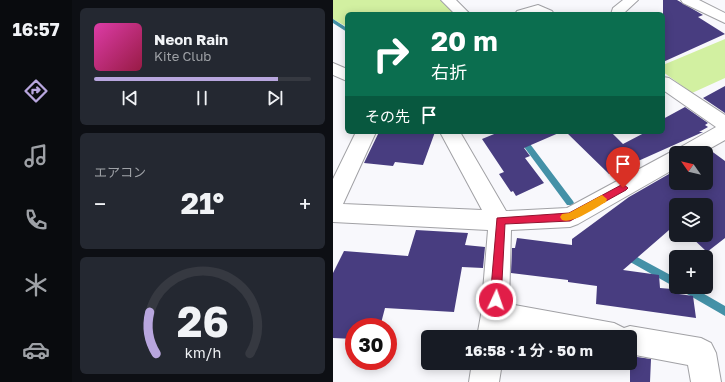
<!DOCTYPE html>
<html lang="ja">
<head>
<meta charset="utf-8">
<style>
  body { margin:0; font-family:"Golos Text","Noto Sans JP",sans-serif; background:#242831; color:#f1f3f6; height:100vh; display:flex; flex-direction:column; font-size:15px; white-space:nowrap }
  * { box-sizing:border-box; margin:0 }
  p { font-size:13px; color:#9ea1a6 }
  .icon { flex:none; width:22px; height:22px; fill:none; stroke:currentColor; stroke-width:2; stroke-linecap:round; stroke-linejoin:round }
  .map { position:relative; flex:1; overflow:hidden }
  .side { display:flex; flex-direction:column; gap:8px; padding:8px; background:#0d0f14; width:261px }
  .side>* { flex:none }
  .hud { position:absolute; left:12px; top:12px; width:320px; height:122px; border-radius:6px; box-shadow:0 2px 10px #0003; background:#0b6e4f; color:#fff; overflow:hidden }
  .needle { width:26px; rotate:304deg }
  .fabs { position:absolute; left:336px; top:146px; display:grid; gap:8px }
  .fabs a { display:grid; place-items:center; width:44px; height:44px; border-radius:6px; background:#171b24; box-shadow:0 2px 10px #0003; font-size:20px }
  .speed { position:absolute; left:12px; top:318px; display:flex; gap:8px; font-size:20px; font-weight:700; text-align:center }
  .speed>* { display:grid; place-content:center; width:52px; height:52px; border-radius:50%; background:#171b24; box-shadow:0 2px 10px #0003; line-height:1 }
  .speed .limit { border:6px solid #d22; background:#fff; color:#111 }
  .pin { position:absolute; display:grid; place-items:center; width:34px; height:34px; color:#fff; margin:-41px -17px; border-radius:50% 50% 50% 0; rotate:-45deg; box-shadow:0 0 4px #0007 }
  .pin .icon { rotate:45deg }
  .me { position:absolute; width:44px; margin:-22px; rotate:3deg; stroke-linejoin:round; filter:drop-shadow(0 0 3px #0008) }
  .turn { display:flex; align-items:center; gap:14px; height:84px; padding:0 20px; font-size:18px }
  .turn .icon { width:52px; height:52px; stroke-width:2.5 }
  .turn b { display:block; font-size:28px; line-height:34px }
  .then { display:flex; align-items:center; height:38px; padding:0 20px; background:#0003; gap:8px; font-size:15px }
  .big { font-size:30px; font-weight:700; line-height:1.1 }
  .side .tile { flex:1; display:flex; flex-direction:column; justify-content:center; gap:6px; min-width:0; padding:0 14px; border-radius:6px; background:#242831 }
  .side .dial { align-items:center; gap:0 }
  .dial svg { height:104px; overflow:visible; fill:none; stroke:#363941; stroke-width:7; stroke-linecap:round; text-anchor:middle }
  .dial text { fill:#f1f3f6; stroke:none }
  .song { display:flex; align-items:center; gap:12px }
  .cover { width:48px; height:48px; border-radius:6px; background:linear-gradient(135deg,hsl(320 70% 55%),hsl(340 70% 35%)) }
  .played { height:4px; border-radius:2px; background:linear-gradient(90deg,#b8a6de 85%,#363941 85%) }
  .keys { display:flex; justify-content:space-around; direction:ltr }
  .heat { display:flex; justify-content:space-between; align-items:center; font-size:22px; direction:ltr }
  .trip { position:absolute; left:88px; top:330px; width:216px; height:40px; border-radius:6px; background:#171b24; box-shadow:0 2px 10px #0003; font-weight:700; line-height:40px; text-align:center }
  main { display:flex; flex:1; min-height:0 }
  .menu { display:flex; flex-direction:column; width:72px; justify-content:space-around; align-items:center; background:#090b0e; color:#9ea1a6 }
  .menu .icon { width:28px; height:28px }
  .menu .selected { color:#b8a6de }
  .menu b { font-size:18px; color:#f1f3f6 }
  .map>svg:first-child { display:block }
</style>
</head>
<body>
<main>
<nav class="menu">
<b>16:57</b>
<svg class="icon selected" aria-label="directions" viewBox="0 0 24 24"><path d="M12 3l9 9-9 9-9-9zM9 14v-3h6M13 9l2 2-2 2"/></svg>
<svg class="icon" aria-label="music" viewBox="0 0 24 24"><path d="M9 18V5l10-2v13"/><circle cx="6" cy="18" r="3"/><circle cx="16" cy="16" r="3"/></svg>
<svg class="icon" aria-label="phone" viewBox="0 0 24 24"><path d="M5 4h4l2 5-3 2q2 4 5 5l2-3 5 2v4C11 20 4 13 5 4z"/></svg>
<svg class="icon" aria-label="climate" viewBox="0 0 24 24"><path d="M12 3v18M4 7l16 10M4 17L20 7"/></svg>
<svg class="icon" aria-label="car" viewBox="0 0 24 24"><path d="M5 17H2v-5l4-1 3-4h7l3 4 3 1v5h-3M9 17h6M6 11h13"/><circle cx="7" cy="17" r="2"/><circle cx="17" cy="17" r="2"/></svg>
</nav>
<section class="side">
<div class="tile">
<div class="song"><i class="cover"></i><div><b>Neon Rain</b><p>Kite Club</p></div></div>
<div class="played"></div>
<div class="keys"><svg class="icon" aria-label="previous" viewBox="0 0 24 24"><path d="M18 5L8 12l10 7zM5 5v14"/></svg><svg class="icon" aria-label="pause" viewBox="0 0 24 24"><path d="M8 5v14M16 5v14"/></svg><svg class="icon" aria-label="next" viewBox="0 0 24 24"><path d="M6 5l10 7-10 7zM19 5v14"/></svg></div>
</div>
<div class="tile"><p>エアコン</p>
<div class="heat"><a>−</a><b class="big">21°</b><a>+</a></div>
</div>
<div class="tile dial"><svg viewBox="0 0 100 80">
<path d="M14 69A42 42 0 1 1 86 69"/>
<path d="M14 69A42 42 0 0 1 9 37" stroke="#b8a6de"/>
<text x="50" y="56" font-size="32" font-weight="700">26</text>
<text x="50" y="72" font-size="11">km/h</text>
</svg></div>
</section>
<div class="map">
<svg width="392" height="382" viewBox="0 0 392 382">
  <rect width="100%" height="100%" fill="#f8f8fc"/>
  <path fill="#d2f0a1" d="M0 0H107L122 14H14V27L0 19Z
    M392 39V78L359 93 330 72V65Z"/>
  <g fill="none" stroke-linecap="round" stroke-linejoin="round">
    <path fill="#4491a7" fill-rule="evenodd" d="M0 19 14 28V32L0 23Z
      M180 132H188L240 201 241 203 240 205H234Z
      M293 251 343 278V287H344H343L340 286 290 258 288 255 290 252Z
      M345 287H359L392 306V316L347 290Z"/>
  </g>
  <path fill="#483d80" d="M330 0H344L370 15 365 17 392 34 330 62Z
    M392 86V113L370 98Z
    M352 107 375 123 372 125 375 127 366 132H370L276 174 233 132H278L290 144 313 132H330V119Z
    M46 132H102L90 165 62 162 60 166 31 163Z
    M166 132H228L191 148 197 156 192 158 211 183 183 196 180 191 178 192 166 174 171 172 149 139Z
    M377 150 392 161V238L374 252 356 235H373V205H343V224L290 270 326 275 327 288 339 289V293L360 296 363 318 263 304 264 286 235 282V280L178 273 179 248H182L184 238 239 245V239L296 197 343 170V183H373L372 153Z
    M83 230 135 233 132 245 152 247 150 268 129 267 121 312 52 308 47 327H21V339L0 338V273L11 251 75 256Z
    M297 356 318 359 317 382H297Z"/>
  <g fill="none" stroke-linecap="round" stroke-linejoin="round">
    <g stroke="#a1a1a5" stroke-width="2">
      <path id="minor" d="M108 0H123L137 14H122Z
        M290 0H305L292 12V14H278L280 8Z
        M348 0H366L392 13V23L350 3Z
        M205 5 219 11 221 14H182L184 11Z
        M0 63 14 69V81L0 75Z
        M330 77 336 78 392 115V140L369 153H343V168L245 224 237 227 178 230 176 304 281 323 291 328 297 326 368 338 378 343 383 353 388 382H358L355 365 297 354V337H207L173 331 172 337H144L148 315 155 230 0 222V179L23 132H43L10 204 149 210 107 132H127L173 211 234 208 336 153 344 151 346 148 383 127 330 90Z
        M139 363H169L166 382H136Z"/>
    </g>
    <use href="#minor" fill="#fff" fill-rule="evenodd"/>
  </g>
  <path fill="#e11d48" stroke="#92132f" d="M290 184 295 188 293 190 237 221 172 224 168 300 167 303 163 305 159 303 157 300 164 218 236 213Z"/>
  <path fill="#f59e0b" d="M269 195 274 199 273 202C262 208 240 224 229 220L227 217 229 214 236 213Z"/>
</svg>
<div class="fabs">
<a><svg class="needle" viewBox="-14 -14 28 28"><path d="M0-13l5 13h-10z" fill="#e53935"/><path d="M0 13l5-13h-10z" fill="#9ea1a6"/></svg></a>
<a><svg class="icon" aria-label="layers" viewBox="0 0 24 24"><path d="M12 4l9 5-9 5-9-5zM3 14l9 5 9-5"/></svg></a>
<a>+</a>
</div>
<div class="speed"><div class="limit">30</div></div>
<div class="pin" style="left:290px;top:188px;background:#d93025"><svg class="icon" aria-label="arrive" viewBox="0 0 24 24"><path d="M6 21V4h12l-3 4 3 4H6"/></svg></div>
<svg class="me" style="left:163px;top:300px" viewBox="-20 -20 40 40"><circle r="17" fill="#e11d48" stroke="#fff" stroke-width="3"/><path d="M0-11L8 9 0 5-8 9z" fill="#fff"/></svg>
<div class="trip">16:58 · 1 分 · 50 m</div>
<div class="hud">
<div class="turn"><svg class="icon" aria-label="right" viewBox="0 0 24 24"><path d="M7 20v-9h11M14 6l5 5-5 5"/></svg><div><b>20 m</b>右折</div></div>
<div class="then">その先<svg class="icon" aria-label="arrive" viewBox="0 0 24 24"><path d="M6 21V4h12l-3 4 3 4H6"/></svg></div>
</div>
</div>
</main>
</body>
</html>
